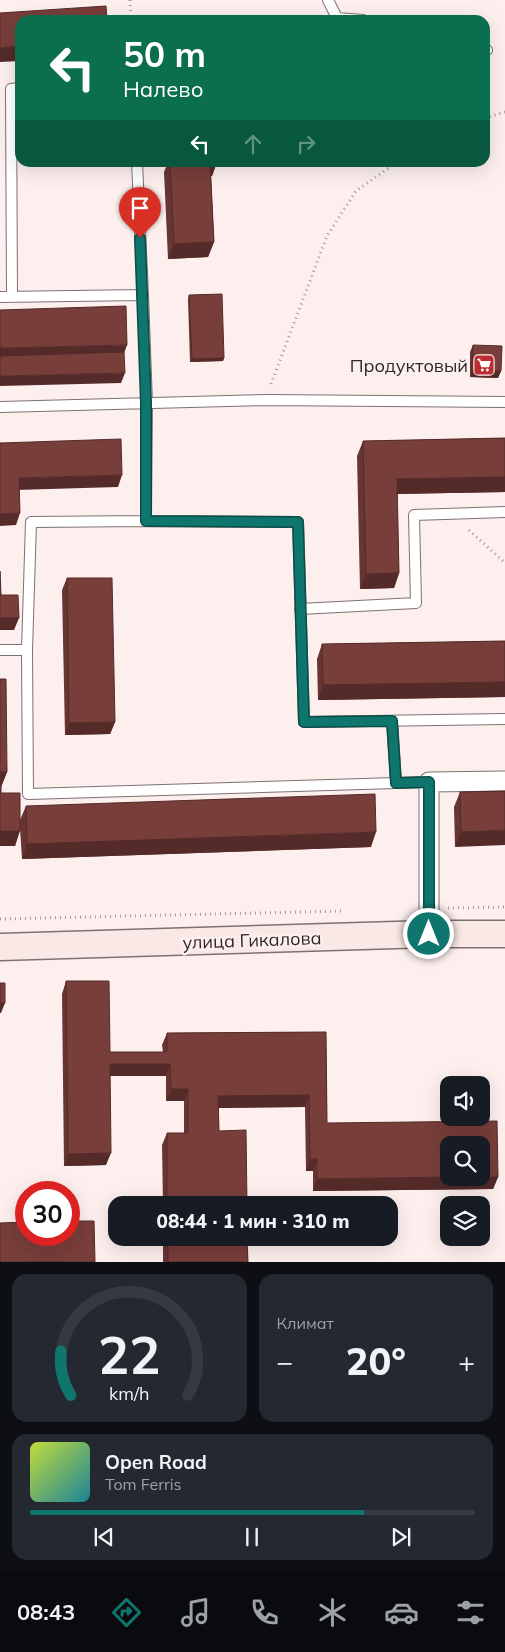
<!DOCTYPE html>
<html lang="ru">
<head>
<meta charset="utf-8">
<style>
  body { margin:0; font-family:Mulish,sans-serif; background:#242831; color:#f1f3f6; height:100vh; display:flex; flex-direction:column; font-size:19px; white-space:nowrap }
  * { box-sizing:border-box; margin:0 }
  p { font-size:16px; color:#9ea1a6 }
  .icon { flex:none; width:28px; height:28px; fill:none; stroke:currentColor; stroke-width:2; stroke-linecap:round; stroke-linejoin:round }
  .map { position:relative; height:1262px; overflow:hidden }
  .drawer { display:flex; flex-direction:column; gap:12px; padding:12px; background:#0d0f14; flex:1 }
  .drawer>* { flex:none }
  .top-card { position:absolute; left:15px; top:15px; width:475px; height:152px; border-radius:15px; box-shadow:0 5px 20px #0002; background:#0b6e4f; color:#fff; overflow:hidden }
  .fabs { position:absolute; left:440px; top:1076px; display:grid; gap:10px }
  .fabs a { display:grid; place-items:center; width:50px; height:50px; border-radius:10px; background:#171b24; box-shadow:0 5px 20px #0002; font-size:25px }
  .speed { position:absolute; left:15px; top:1181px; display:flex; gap:10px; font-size:25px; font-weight:700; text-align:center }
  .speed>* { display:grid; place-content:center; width:65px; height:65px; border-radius:50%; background:#171b24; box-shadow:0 5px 20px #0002; line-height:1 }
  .speed .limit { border:8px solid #d22; background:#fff; color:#111 }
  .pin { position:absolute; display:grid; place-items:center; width:42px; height:42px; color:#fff; margin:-51px -21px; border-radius:50% 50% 50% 0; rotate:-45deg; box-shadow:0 0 5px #0007 }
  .pin .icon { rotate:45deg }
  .me { position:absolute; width:55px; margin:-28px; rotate:0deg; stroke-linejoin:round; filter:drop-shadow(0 0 4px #0008) }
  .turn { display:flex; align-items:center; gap:18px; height:105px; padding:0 25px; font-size:22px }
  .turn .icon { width:65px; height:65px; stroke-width:2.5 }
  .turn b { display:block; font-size:35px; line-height:42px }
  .lanes { display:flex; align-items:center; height:48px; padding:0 25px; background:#0003; justify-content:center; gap:25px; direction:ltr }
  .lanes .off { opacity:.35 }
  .big { font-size:38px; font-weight:800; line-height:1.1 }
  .drawer .card { flex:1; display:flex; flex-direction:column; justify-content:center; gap:8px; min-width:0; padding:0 18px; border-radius:15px; background:#242831 }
  .drawer .dial { align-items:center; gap:0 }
  .dial svg { height:130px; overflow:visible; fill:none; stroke:#363941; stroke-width:7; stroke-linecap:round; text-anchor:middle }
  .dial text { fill:#f1f3f6; stroke:none }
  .song { display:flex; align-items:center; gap:15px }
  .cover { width:60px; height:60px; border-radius:8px; background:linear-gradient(135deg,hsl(70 70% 55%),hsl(190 70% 35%)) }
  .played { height:5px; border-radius:2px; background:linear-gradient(90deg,#0f766e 75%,#363941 75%) }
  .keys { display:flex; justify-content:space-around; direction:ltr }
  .heat { display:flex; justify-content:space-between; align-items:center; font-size:28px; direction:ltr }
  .drawer .tiles { flex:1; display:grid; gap:12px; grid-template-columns:1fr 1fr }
  .card:last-child { grid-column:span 2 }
  .trip { position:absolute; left:108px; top:1196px; width:290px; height:50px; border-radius:15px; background:#171b24; box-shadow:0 5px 20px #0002; font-weight:800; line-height:50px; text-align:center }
  .tabs { display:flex; height:80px; justify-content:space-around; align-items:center; background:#090b0e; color:#9ea1a6 }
  .tabs .icon { width:35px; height:35px }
  .tabs .current { color:#0f766e }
  .tabs b { font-size:22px; color:#f1f3f6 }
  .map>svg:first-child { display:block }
</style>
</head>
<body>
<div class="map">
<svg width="505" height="1262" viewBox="0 0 505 1262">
  <rect width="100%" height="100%" fill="#fcefee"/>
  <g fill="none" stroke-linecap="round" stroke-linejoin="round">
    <g stroke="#7d7271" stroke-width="12">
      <path id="lane" d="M328 0 338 20
        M337 18 363 20
        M485 49 487 50
        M137 162 143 295
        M0 297 143 295 147 403 146 521 31 522 27 650H0
        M12 297 11 89 20 88
        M0 407 266 400 505 402
        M146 521 298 522 304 722 505 719
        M300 609 416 603 414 515 505 512
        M27 650 28 794 429 782
        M392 721 396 783"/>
    </g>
    <g stroke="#7d7271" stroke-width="21">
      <path id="street" d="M429 934V782L505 781"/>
    </g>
    <g stroke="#7d7271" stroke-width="29">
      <path id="secondary" d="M0 947 429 934H505"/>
    </g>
    <path stroke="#a29998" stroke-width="3" stroke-dasharray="1 4" stroke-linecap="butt" d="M130 0 131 20
      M485 118 505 112
      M271 384 327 236 356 191 397 162
      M469 530 505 563
      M448 908 505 907
      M0 919 342 911"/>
    <use href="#lane" stroke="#fff" stroke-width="10"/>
    <use href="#street" stroke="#fff" stroke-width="19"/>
    <use href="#secondary" stroke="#fae8e6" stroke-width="26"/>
  </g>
  <path fill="#673532" d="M168 162H217L212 176H211L214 242 208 257 168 259 164 172Z
    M189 295 224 358 223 361 190 362 188 299Z
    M473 345 501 371 498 378 470 377V352Z
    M505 438V492L397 494 399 573 394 588 360 589 357 456 363 441Z
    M67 578 115 722 110 734 65 735 62 590Z
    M505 641V697L318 700 317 659 322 644Z
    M0 679 7 772 1 787V793L20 820 26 806 371 847 22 859 20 828 15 846H0Z
    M505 791 455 847 454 807 460 792Z
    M66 981 110 1052H163L162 1045 167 1033 326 1032 327 1123 498 1177 493 1189 313 1191V1171H306L305 1107 219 1108V1131L247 1205H163L162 1145 167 1133H184V1101H166V1076H110L106 1165 64 1166 62 994Z
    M163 1238H247L248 1262H163Z"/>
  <path fill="#542b29" d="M20 46V61L0 62V48Z
    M210 162H217L212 176H205Z
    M214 242 208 257 168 259 174 244Z
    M127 345 121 362 0 365V348Z
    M224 358 223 361 190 362 192 359Z
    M472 370 501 371 498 378 470 377Z
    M125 373 121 383 0 386V376Z
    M122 475 118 487 15 490 19 478Z
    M505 477V492L391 494 397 479Z
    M20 513 16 525 0 526V514Z
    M399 573 394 588 360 589 366 574Z
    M0 618H19L14 630H0Z
    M505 682V697L318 700 323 685Z
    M115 722 110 734 65 735 69 723Z
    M1 772H7L1 787Z
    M505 830V845L455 847 461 832Z
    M0 831H20L15 846H0Z
    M376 832 371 847 22 859 27 844Z
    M0 1003H5L1 1013H0Z
    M110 1064H170L166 1076H105Z
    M171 1089H188L184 1101H166Z
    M309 1095 305 1107 214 1108 218 1096Z
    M111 1153 106 1165 64 1166 68 1154Z
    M310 1159H317L313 1171H306Z
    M449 1177H498L493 1189 313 1191 317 1179Z"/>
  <path fill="#783e3a" stroke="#542b29" d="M106 6 107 20H20V46L0 48V13Z
    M211 16V20H153V19Z
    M170 162H210L214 242 174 244Z
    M222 294 224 358 192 359 189 295Z
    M126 306 127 345 0 348V310Z
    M473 345 502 346 501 371 472 370Z
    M124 352 125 373 0 376V356Z
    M505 438V477L397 479 399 573 366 574 363 441Z
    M121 439 122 475 19 478 20 513 0 514V443Z
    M0 571 1 595H18L19 618H0Z
    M67 578H112L115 722 69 723Z
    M505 641V682L323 685 322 644Z
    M0 679H6L7 772H1V793H20V831H0Z
    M505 791V830L461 832 460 792Z
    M375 794 376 832 27 844 26 806Z
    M66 981H109L110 1052H167V1033L326 1032 327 1123 497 1121 498 1177H481V1145H449V1177L317 1179V1159H310L309 1095 218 1096 219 1131 246 1130 247 1205H167V1133H188V1089H171L170 1064H110L111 1153 68 1154Z
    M0 983H5V1003H0Z
    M69 1221H94L95 1262H0V1223L26 1222V1235H69Z
    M168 1238H247L248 1262H168Z"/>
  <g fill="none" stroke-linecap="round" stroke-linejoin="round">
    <g stroke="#0a4d48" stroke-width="12">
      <path id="route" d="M140 238 146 403V521L298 522 304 722 392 721 396 783 429 782V934"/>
    </g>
    <use href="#route" stroke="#0f766e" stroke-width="9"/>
  </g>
  <defs>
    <g id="supermarket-square" transform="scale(1.125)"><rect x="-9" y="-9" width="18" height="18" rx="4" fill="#bc2c30" stroke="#fcefee"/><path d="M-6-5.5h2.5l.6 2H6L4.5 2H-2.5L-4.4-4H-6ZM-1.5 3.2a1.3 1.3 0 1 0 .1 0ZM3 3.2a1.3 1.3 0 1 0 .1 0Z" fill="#fff"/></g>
  </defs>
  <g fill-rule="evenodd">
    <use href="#supermarket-square" x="484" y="365"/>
  </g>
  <g text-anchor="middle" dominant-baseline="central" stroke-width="5" stroke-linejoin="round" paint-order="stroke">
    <g font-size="18" fill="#2d2928" stroke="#fcefee" text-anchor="end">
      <text x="468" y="365">Продуктовый</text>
    </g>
    <g font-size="18" fill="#2d2928" stroke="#fcefee">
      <text transform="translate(252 940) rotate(-2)">улица Гикалова</text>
    </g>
  </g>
</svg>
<div class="fabs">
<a><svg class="icon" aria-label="sound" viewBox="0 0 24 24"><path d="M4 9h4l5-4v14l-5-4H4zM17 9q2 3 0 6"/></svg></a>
<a><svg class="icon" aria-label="search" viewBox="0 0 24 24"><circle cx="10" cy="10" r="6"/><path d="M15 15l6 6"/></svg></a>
<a><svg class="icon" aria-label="layers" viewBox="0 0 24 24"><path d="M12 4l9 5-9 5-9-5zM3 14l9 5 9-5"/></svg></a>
</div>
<div class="speed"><div class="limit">30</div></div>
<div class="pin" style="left:140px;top:238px;background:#d93025"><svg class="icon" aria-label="arrive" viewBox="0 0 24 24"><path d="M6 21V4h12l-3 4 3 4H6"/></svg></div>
<svg class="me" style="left:429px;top:934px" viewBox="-20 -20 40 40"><circle r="17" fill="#0f766e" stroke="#fff" stroke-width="3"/><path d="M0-11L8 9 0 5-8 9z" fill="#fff"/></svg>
<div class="trip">08:44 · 1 мин · 310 m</div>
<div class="top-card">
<div class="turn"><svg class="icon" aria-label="left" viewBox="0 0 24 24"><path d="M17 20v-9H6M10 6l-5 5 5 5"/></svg><div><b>50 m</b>Налево</div></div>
<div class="lanes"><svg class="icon" aria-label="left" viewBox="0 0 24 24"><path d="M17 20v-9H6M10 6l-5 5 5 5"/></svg><svg class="icon off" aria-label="ahead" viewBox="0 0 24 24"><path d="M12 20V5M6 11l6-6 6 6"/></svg><svg class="icon off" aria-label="right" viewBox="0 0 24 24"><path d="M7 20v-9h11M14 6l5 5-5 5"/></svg></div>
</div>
</div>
<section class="drawer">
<div class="tiles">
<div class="card dial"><svg viewBox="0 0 100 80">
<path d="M14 69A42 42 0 1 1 86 69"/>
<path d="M14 69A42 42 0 0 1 8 42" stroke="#0f766e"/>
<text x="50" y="56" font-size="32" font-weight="700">22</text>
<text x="50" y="72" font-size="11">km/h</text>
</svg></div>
<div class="card"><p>Климат</p>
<div class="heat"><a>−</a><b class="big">20°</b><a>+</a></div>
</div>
<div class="card">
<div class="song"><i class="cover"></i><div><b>Open Road</b><p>Tom Ferris</p></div></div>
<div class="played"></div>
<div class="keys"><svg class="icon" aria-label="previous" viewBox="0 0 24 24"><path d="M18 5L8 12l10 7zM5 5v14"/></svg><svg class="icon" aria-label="pause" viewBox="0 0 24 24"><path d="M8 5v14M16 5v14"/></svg><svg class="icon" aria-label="next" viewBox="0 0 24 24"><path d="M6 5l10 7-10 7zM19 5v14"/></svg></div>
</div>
</div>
</section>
<nav class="tabs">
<b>08:43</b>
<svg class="icon current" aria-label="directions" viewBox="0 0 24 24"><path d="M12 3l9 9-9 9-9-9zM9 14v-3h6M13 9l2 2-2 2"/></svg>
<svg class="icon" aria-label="music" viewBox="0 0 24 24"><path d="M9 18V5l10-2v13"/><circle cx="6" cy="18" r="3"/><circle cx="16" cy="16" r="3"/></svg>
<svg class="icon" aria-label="phone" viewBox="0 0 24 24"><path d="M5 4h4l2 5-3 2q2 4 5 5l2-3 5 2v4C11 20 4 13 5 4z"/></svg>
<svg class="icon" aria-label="climate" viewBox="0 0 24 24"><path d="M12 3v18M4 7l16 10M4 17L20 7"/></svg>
<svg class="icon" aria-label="car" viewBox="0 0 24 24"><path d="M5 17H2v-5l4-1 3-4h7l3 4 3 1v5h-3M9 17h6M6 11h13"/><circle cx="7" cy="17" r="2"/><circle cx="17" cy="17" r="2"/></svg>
<svg class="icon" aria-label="filters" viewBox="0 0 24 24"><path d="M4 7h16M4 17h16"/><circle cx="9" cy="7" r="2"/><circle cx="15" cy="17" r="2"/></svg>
</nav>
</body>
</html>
